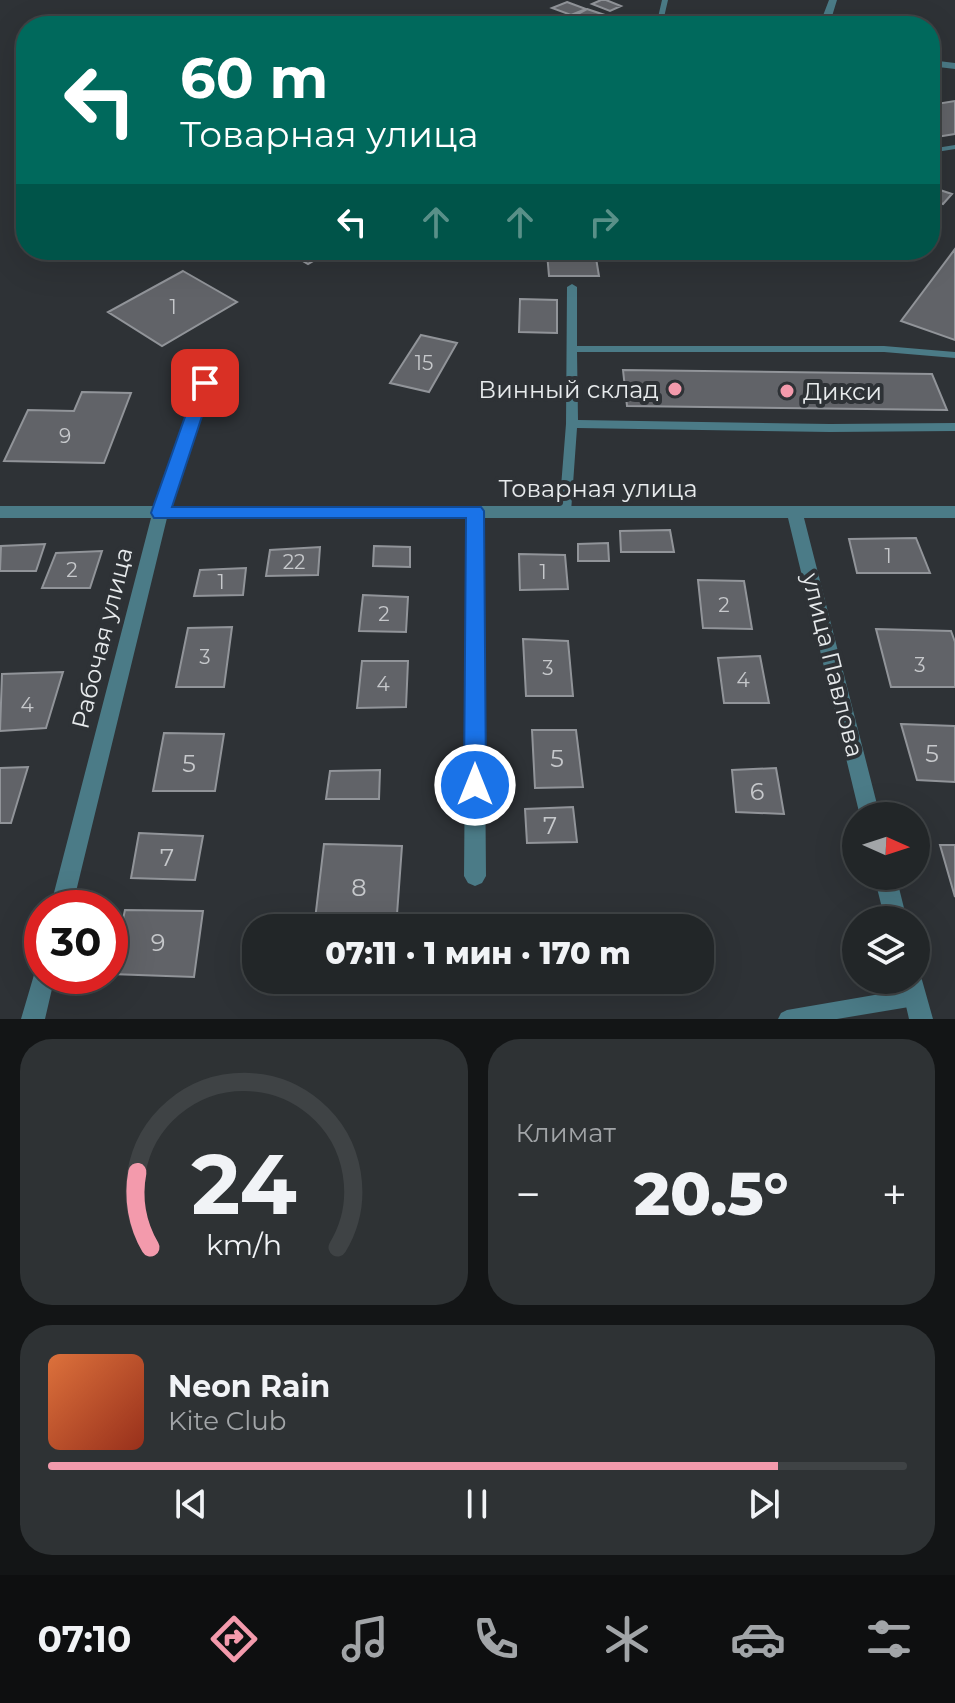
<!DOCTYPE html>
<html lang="ru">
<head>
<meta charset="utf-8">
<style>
  body { margin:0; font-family:Montserrat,sans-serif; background:#2e3234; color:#f1f3f6; height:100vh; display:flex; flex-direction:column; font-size:30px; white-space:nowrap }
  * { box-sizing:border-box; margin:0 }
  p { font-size:26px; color:#a2a5a8 }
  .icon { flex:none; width:44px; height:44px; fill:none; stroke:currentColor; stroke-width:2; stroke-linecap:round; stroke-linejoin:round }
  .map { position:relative; height:1019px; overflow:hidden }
  .details { display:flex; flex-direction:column; gap:20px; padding:20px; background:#131516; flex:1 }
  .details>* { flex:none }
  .top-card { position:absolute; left:16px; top:16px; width:924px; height:244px; border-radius:32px; box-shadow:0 8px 32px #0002,0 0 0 2px #3f4345; background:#00695c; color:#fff; overflow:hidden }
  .needle { width:52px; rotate:93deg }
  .buttons { position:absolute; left:842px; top:802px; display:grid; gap:16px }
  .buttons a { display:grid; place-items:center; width:88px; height:88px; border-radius:50%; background:#222628; box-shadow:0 8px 32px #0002,0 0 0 2px #3f4345; font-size:40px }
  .speed { position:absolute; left:24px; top:890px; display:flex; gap:16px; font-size:40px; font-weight:700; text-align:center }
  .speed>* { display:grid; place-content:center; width:104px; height:104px; border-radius:50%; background:#222628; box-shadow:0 8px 32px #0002,0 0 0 2px #3f4345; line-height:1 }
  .speed .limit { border:12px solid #d22; background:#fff; color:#111 }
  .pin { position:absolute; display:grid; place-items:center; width:68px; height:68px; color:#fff; margin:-34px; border-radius:16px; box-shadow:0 4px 12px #0006 }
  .me { position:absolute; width:88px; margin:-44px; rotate:0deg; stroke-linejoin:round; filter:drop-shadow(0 0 6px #0008) }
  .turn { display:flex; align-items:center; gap:28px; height:168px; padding:0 32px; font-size:36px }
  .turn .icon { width:104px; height:104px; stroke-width:2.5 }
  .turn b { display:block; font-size:56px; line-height:68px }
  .lanes { display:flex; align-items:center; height:76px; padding:0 32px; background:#0003; justify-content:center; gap:40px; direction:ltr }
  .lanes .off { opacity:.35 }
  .big { font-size:60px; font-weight:800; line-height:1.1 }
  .details .card { flex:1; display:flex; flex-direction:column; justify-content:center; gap:12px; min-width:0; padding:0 28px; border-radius:32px; background:#2e3234 }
  .details .dial { align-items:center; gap:0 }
  .dial svg { height:208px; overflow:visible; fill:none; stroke:#3f4345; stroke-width:7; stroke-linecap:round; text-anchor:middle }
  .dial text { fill:#f1f3f6; stroke:none }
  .song { display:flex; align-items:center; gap:24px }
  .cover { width:96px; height:96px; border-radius:12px; background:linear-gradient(135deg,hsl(20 70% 55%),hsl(10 70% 35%)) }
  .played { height:8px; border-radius:4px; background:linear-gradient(90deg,#f39aac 85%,#3f4345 85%) }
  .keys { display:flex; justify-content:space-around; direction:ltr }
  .heat { display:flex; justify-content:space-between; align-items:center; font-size:44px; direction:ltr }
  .details .tiles { flex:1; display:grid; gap:20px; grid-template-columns:1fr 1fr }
  .card:last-child { grid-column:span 2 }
  .trip { position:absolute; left:242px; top:914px; width:472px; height:80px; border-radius:32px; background:#222628; box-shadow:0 8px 32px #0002,0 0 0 2px #3f4345; font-weight:800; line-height:80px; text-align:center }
  .tabs { display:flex; height:128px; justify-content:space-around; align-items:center; background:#0e0f10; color:#a2a5a8 }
  .tabs .icon { width:56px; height:56px }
  .tabs .selected { color:#f39aac }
  .tabs b { font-size:36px; color:#f1f3f6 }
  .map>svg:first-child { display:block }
</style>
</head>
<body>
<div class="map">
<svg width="955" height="1019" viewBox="0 0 955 1019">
  <rect width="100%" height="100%" fill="#2e3236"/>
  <path fill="#616368" stroke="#919499" stroke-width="2" d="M601 0H606L621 6 610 11 592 4Z
    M567 2 586 9 571 15 552 8Z
    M587 9 608 16 590 26 559 24Z
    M786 16 808 19 807 26H784Z
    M955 101V134L930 138V105Z
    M931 187 952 194 943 204 930 200Z
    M955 249V340L901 321Z
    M284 250H332L308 264Z
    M472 250H506L507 256 473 258Z
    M595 252 599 276H549L547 253Z
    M183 271 237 302 162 346 108 312Z
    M520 299 557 300V333L519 332Z
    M421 335 457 343 429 392 390 383Z
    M623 370 932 374 947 410 627 406Z
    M82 392 131 393 104 463 4 461 28 410 74 411Z
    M670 530 674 552H621L620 531Z
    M916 538 930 573H857L849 539Z
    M608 543 609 561H578V544Z
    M45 544 36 571H0L1 546Z
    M374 546 410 547V567L373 566Z
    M320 547 318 575 266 576 270 550Z
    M102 551 90 588H42L56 553Z
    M519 554 565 555 568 589 520 590Z
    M246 568 243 595 194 596 200 570Z
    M698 580 744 581 752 629 703 628Z
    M363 595 408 597 406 632 359 631Z
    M232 627 224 687H176L188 628Z
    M876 629 951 631 955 642V687H891Z
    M523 639 568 641 573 696H526Z
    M760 656 769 703H724L718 658Z
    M362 661H408L406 707 357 708Z
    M63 672 46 728 0 731 2 674Z
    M901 724 955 726V782L917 780Z
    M532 730H576L583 787 535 788Z
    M164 733 224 734 215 791H153Z
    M28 767 11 823H0V768Z
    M776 768 784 814 736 812 732 770Z
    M380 770 379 799H326L330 771Z
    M573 807 577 842 527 843 525 809Z
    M139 833 203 836 195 880 131 878Z
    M324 844 402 846 396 928H314Z
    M940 845H955V897Z
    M125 910 203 911 194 977 111 974Z"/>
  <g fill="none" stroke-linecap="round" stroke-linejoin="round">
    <path fill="#4b7b87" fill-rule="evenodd" d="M662 0H668L662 26H656Z
      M955 145V149L930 153V149Z
      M572 284 577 287V346H884L955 352V358L884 352H577L578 420 830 424 955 423V431L830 432 577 428 571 512 565 516 561 515 559 512 566 424 567 287Z
      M915 988 921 991 924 997 921 1003 915 1006 837 1019H778L781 1013 787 1010Z"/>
    <path fill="#4b7b87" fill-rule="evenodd" d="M829 0H837L829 26H819Z
      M930 60 955 63V69L930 66Z
      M205 378 212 383 170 506H955V518H804L880 816H860L788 518H483L486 876 482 883 475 886 468 883 464 876 467 518H167L72 908H50L151 518H0V506H154L198 383Z
      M874 876H896L907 920H885Z
      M42 966V976H55L45 1019H21L36 968Z
      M916 971 922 980 933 1019H909L900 980H916Z"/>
  </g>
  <path fill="#1a73e8" stroke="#114b97" stroke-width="2" d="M205 378 213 383 172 507H481L484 511 486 785 483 792 475 795 467 792 464 785 466 518H154L151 513 197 383Z"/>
  <g fill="#f39aac" stroke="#2e3236" stroke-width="3">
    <circle cx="675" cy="389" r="8"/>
    <circle cx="787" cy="391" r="8"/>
  </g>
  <g text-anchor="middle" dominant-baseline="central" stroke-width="8" stroke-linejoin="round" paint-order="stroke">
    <g font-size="20" fill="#c6c8cb">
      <text x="173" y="307">1</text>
      <text x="424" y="363">15</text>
      <text x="65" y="436">9</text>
      <text x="888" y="556">1</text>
      <text x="294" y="562">22</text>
      <text x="72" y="570">2</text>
      <text x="543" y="572">1</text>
      <text x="221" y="582">1</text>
      <text x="724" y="605">2</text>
      <text x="384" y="614">2</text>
      <text x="205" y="657">3</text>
      <text x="920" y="665">3</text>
      <text x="548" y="668">3</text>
      <text x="743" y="680">4</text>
      <text x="383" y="684">4</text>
      <text x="27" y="705">4</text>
    </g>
    <g font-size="24" fill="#e7eaec" stroke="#2e3236" text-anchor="end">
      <text x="659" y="389">Винный склад</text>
      <text x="803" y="391" text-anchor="start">Дикси</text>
    </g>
    <g font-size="24" fill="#e7eaec" stroke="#2e3236">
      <text x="598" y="488">Товарная улица</text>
      <text transform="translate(102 638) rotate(-76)">Рабочая улица</text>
      <text transform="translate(833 665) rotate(76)">улица Павлова</text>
    </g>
    <g font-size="24" fill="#c6c8cb">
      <text x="932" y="753">5</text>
      <text x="557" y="758">5</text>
      <text x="189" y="763">5</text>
      <text x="757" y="791">6</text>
      <text x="550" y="825">7</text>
      <text x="167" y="857">7</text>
      <text x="359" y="887">8</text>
      <text x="158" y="942">9</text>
    </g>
  </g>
</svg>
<div class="buttons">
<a><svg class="needle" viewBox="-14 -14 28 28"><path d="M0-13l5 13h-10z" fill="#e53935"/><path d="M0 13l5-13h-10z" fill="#a2a5a8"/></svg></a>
<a><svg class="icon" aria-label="layers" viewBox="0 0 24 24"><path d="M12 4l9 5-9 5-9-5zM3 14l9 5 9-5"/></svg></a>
</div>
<div class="speed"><div class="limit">30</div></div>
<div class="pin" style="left:205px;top:383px;background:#d93025"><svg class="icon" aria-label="arrive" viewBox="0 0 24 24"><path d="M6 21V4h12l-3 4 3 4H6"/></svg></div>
<svg class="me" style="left:475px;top:785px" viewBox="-20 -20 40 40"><circle r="17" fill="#1a73e8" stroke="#fff" stroke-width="3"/><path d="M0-11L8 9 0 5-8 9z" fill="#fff"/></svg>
<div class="trip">07:11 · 1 мин · 170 m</div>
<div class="top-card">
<div class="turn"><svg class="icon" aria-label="left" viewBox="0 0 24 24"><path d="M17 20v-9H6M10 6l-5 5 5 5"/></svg><div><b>60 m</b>Товарная улица</div></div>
<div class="lanes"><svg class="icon" aria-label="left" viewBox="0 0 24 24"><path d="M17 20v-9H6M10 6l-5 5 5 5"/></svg><svg class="icon off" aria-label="ahead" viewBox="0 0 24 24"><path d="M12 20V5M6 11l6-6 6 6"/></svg><svg class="icon off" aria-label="ahead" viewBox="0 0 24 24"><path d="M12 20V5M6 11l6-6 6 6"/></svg><svg class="icon off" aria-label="right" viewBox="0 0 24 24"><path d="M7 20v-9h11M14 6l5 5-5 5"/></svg></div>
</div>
</div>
<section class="details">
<div class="tiles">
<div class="card dial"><svg viewBox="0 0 100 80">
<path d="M14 69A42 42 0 1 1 86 69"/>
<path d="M14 69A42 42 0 0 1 9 40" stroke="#f39aac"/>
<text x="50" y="56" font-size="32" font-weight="700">24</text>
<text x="50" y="72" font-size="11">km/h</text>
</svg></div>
<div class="card"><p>Климат</p>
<div class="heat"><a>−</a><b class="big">20.5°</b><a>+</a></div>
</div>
<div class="card">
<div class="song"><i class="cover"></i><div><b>Neon Rain</b><p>Kite Club</p></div></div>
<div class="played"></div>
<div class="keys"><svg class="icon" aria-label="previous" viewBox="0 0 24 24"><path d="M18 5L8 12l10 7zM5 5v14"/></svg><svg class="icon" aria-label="pause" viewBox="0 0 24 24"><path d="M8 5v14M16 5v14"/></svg><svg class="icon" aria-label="next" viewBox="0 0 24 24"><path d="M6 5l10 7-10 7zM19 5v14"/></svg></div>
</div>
</div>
</section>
<nav class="tabs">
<b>07:10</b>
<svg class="icon selected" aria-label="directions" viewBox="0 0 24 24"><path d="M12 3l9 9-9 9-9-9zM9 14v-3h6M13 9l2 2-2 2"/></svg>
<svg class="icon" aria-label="music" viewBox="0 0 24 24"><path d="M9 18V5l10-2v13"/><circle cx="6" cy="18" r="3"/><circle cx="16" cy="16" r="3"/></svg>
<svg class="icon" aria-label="phone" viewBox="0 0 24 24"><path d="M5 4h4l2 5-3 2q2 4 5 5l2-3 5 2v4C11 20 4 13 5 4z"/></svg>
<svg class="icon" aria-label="climate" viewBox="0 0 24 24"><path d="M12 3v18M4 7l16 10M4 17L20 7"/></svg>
<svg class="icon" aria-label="car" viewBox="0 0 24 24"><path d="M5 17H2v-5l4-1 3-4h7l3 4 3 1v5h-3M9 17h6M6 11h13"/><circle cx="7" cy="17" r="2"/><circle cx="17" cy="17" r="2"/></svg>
<svg class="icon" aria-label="filters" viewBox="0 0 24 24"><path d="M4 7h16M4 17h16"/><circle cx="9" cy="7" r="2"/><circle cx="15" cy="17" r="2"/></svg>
</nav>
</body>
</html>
